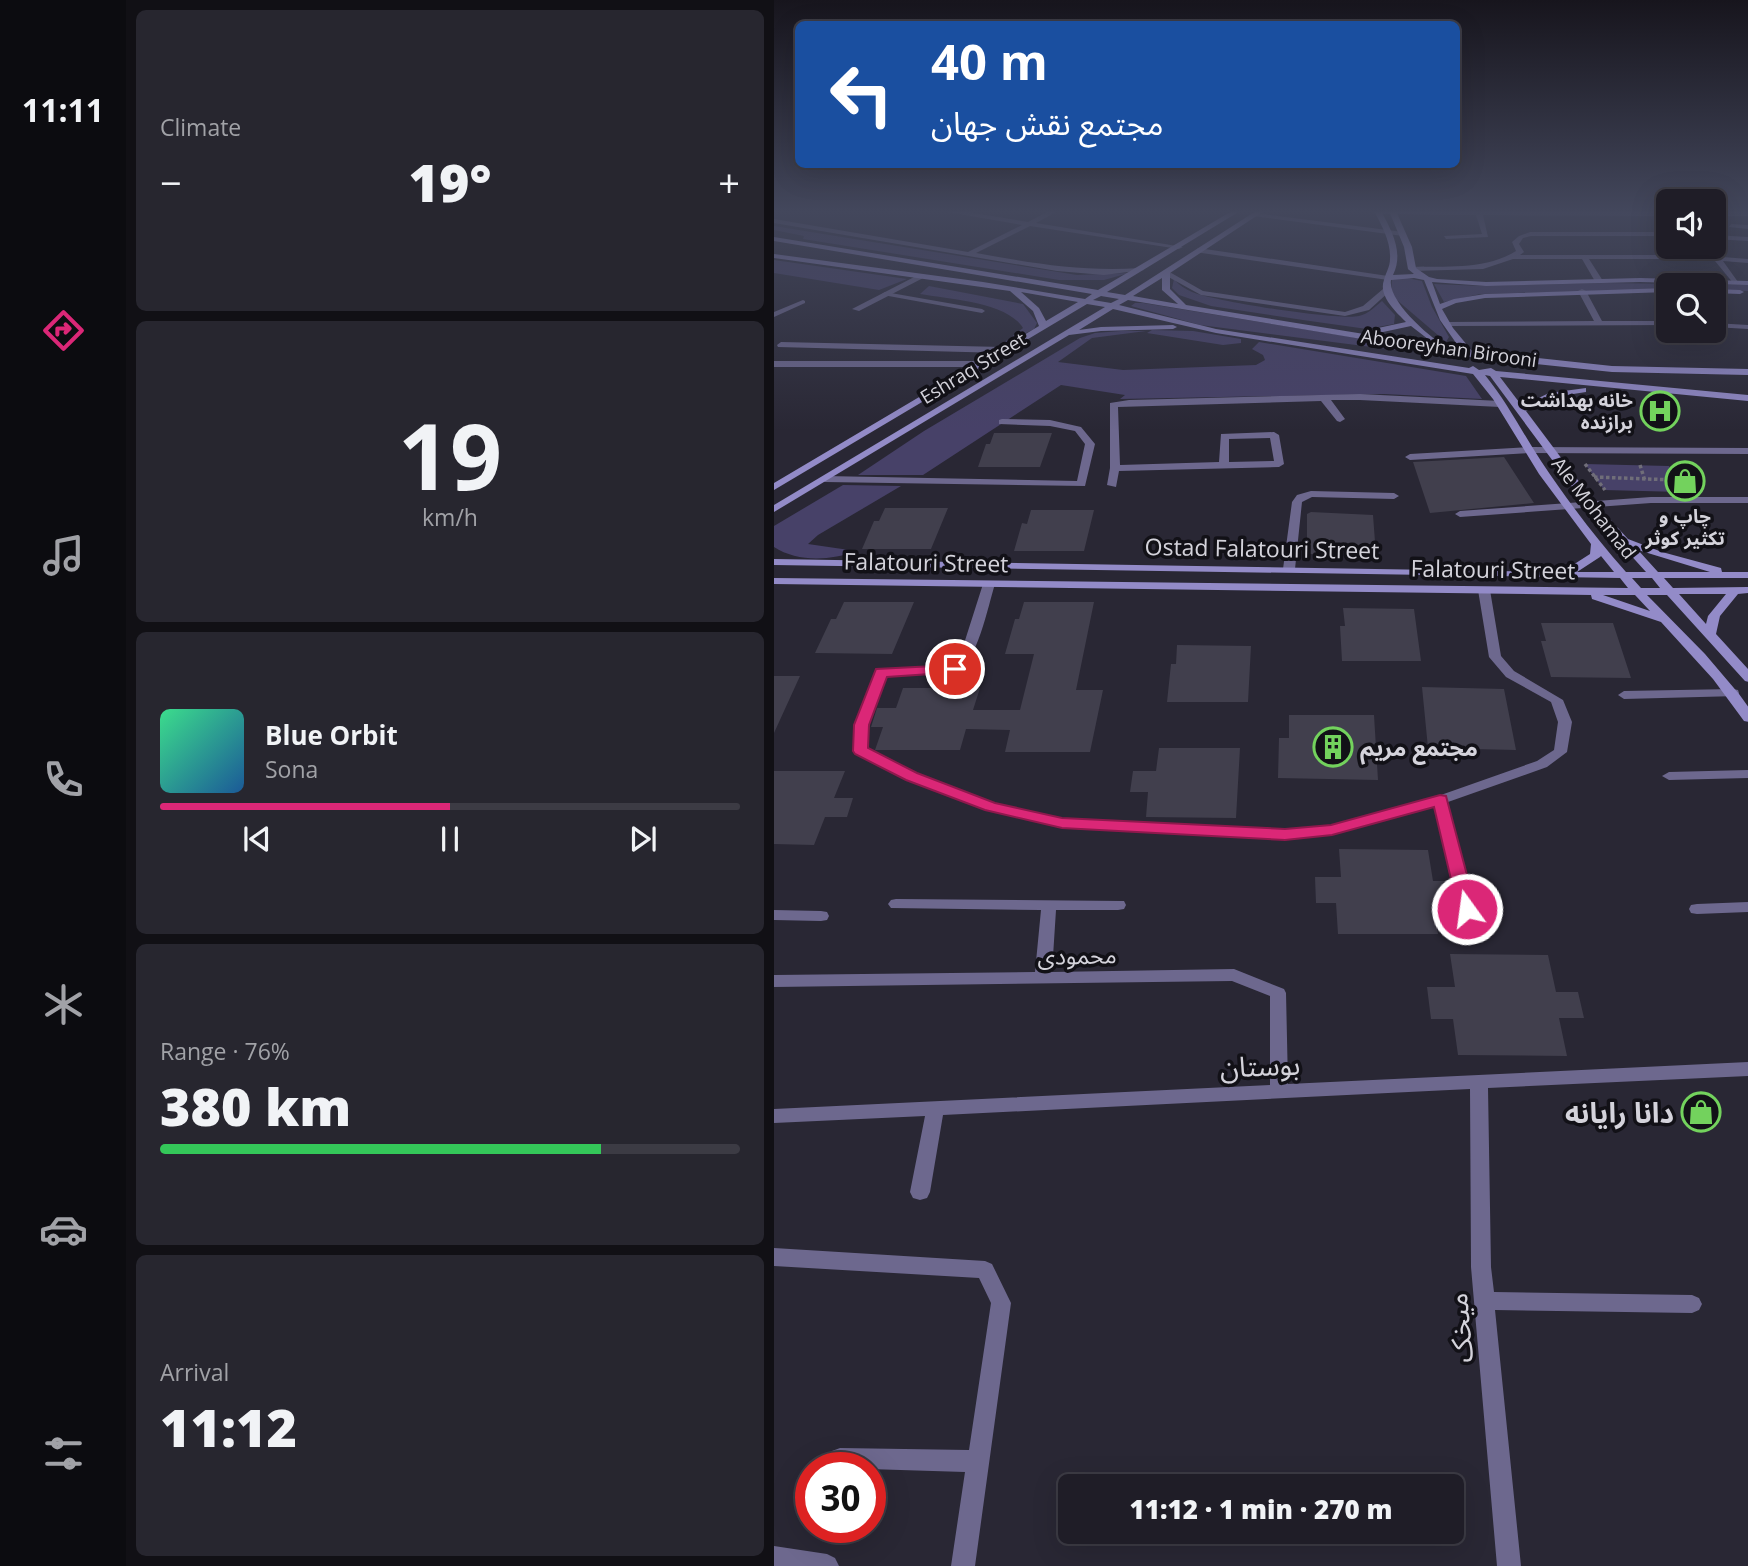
<!DOCTYPE html>
<html lang="en">
<head>
<meta charset="utf-8">
<style>
  body { margin:0; font-family:"Open Sans","Noto Sans Arabic",sans-serif; background:#27262f; color:#f1f3f6; height:100vh; display:flex; flex-direction:column; font-size:26px; white-space:nowrap }
  * { box-sizing:border-box; margin:0 }
  p { font-size:23px; color:#a1a2a7 }
  .icon { flex:none; width:38px; height:38px; fill:none; stroke:currentColor; stroke-width:2; stroke-linecap:round; stroke-linejoin:round }
  .map { position:relative; flex:1; overflow:hidden }
  .drawer { display:flex; flex-direction:column; gap:10px; padding:10px; background:#111015; width:648px }
  .drawer>* { flex:none }
  .hud { position:absolute; left:21px; top:21px; width:665px; height:147px; border-radius:10px; box-shadow:0 7px 28px #0002,0 0 0 2px #3c3b44; background:#1a4fa0; color:#fff; overflow:hidden }
  .controls { position:absolute; left:882px; top:189px; display:grid; gap:14px }
  .controls a { display:grid; place-items:center; width:70px; height:70px; border-radius:10px; background:#1f1d27; box-shadow:0 7px 28px #0002,0 0 0 2px #3c3b44; font-size:35px }
  .speed { position:absolute; left:21px; top:1452px; display:flex; gap:14px; font-size:35px; font-weight:700; text-align:center }
  .speed>* { display:grid; place-content:center; width:91px; height:91px; border-radius:50%; background:#1f1d27; box-shadow:0 7px 28px #0002,0 0 0 2px #3c3b44; line-height:1 }
  .speed .limit { border:10px solid #d22; background:#fff; color:#111 }
  .pin { position:absolute; display:grid; place-items:center; width:60px; height:60px; color:#fff; margin:-30px; border:4px solid #fff; border-radius:50%; box-shadow:0 2px 7px #0007 }
  .me { position:absolute; width:77px; margin:-38px; rotate:346deg; stroke-linejoin:round; filter:drop-shadow(0 0 5px #0008) }
  .turn { display:flex; align-items:center; gap:24px; height:147px; padding:0 21px; font-size:32px }
  .turn .icon { width:91px; height:91px; stroke-width:2.5 }
  .turn b { display:block; font-size:49px; line-height:60px }
  .big { font-size:52px; font-weight:800; line-height:1.1 }
  .drawer .card { flex:1; display:flex; flex-direction:column; justify-content:center; gap:10px; min-width:0; padding:0 24px; border-radius:10px; background:#27262f }
  .drawer .dial { align-items:center; gap:0 }
  .dial b { font-size:91px; line-height:1 }
  .song { display:flex; align-items:center; gap:21px }
  .cover { width:84px; height:84px; border-radius:10px; background:linear-gradient(135deg,hsl(150 70% 55%),hsl(210 70% 35%)) }
  .played { height:7px; border-radius:4px; background:linear-gradient(90deg,#db2777 50%,#3c3b44 50%) }
  .keys { display:flex; justify-content:space-around; direction:ltr }
  .heat { display:flex; justify-content:space-between; align-items:center; font-size:38px; direction:ltr }
  .charge { height:10px; border-radius:5px; background:linear-gradient(90deg,#34c759 76%,#3c3b44 0) }
  .trip { position:absolute; left:284px; top:1474px; width:406px; height:70px; border-radius:10px; background:#1f1d27; box-shadow:0 7px 28px #0002,0 0 0 2px #3c3b44; font-weight:800; line-height:70px; text-align:center }
  main { display:flex; flex:1; min-height:0 }
  .tabs { display:flex; flex-direction:column; width:126px; justify-content:space-around; align-items:center; background:#0c0c10; color:#a1a2a7 }
  .tabs .icon { width:49px; height:49px }
  .tabs .current { color:#db2777 }
  .tabs b { font-size:32px; color:#f1f3f6 }
  .map>svg:first-child { display:block }
</style>
</head>
<body>
<main>
<nav class="tabs">
<b>11:11</b>
<svg class="icon current" aria-label="directions" viewBox="0 0 24 24"><path d="M12 3l9 9-9 9-9-9zM9 14v-3h6M13 9l2 2-2 2"/></svg>
<svg class="icon" aria-label="music" viewBox="0 0 24 24"><path d="M9 18V5l10-2v13"/><circle cx="6" cy="18" r="3"/><circle cx="16" cy="16" r="3"/></svg>
<svg class="icon" aria-label="phone" viewBox="0 0 24 24"><path d="M5 4h4l2 5-3 2q2 4 5 5l2-3 5 2v4C11 20 4 13 5 4z"/></svg>
<svg class="icon" aria-label="climate" viewBox="0 0 24 24"><path d="M12 3v18M4 7l16 10M4 17L20 7"/></svg>
<svg class="icon" aria-label="car" viewBox="0 0 24 24"><path d="M5 17H2v-5l4-1 3-4h7l3 4 3 1v5h-3M9 17h6M6 11h13"/><circle cx="7" cy="17" r="2"/><circle cx="17" cy="17" r="2"/></svg>
<svg class="icon" aria-label="filters" viewBox="0 0 24 24"><path d="M4 7h16M4 17h16"/><circle cx="9" cy="7" r="2"/><circle cx="15" cy="17" r="2"/></svg>
</nav>
<section class="drawer">
<div class="card"><p>Climate</p>
<div class="heat"><a>−</a><b class="big">19°</b><a>+</a></div>
</div>
<div class="card dial"><b>19</b><p>km/h</p></div>
<div class="card">
<div class="song"><i class="cover"></i><div><b>Blue Orbit</b><p>Sona</p></div></div>
<div class="played"></div>
<div class="keys"><svg class="icon" aria-label="previous" viewBox="0 0 24 24"><path d="M18 5L8 12l10 7zM5 5v14"/></svg><svg class="icon" aria-label="pause" viewBox="0 0 24 24"><path d="M8 5v14M16 5v14"/></svg><svg class="icon" aria-label="next" viewBox="0 0 24 24"><path d="M6 5l10 7-10 7zM19 5v14"/></svg></div>
</div>
<div class="card"><p>Range · 76%</p><b class="big">380 km</b><div class="charge"></div></div>
<div class="card"><p>Arrival</p><b class="big">11:12</b></div>
</section>
<div class="map">
<svg width="975" height="1566" viewBox="0 0 975 1566">
  <rect width="100%" height="100%" fill="#292734"/>
  <path fill="#474168" d="M0 226 303 275 355 273 330 280H285L29 239 30 236 0 230Z
    M0 260 133 279 105 290 0 273Z
    M628 277 648 281 658 307 675 337 672 342 617 295 618 279Z
    M400 279C405 285 411 289 418 292 439 301 565 321 585 316 594 314 601 307 608 301L621 315 620 324 593 329 529 320 437 306 405 295 398 288Z
    M831 283 974 285 975 291 940 290V285H894V289L706 294 670 302 660 284 708 286Z
    M155 286 249 304 263 323 260 329 223 348 249 328C233 302 175 299 146 294Z
    M361 303H369L658 350H621L426 325 357 306Z
    M378 330 419 331 467 339V343L449 345 373 333Z
    M347 331H372L318 338 284 362 349 370 482 365 491 360 489 355 478 349 485 342 692 376 708 399 610 394 346 399 351 395 287 385 149 475H84L150 431 306 338 321 333Z
    M811 464 895 466 907 492 830 490Z
    M69 485 127 486 44 535 34 544 82 551C56 561 23 562 0 547V526Z"/>
  <path fill="#413f4d" d="M220 433H278L266 467H204L212 444H216Z
    M730 457 760 503 656 513 639 462Z
    M111 508H174L157 549H88L100 521H105Z
    M257 510H320L310 551H240L248 523 253 524Z
    M537 512 599 515 602 555 533 554V514Z
    M70 602H140L118 654 41 653 57 619H62Z
    M250 602H320L302 690H329L316 752H231L236 730 192 729 186 750H101L109 727H97L103 708H122L129 688H206L199 710H246L260 654H231L241 619H245Z
    M569 608 640 609 647 661H568L566 626H571Z
    M767 623H839L857 678 777 677 767 641H772Z
    M403 645 477 646 474 702H393L397 664H402Z
    M0 676H26L0 733Z
    M648 687 730 689 742 750 654 748Z
    M515 715H600L604 780 504 778 505 738H515Z
    M385 748H466L462 818 372 817 374 792H356L359 771H382Z
    M0 771H71L60 798H79L73 817H51L40 845 0 844Z
    M565 849 654 850 659 881H676L680 902H659L664 934H564L562 903H542L541 877H567Z
    M676 954 774 955 782 992H804L810 1018H785L793 1056 684 1055 679 1019H657L653 987H681Z"/>
  <g fill="none" stroke-linecap="round" stroke-linejoin="round">
    <path stroke="#706e79" stroke-width="3.5" stroke-dasharray="3.5 2.5" stroke-linecap="butt" d="M811 464 831 490
      M866 465 871 481
      M820 477 901 480"/>
    <path fill="#6d688e" fill-rule="evenodd" d="M111 292 208 309 211 311 208 313 109 295 108 294Z
      M29 300 31 301V303L0 317V312Z"/>
    <path fill="#6d688e" fill-rule="evenodd" d="M168 211H187L254 222 275 211H284L262 223 409 247 405 249 256 226 202 253C258 263 309 272 366 268L370 270 330 275 283 271 0 223V219L194 252 248 225Z
      M600 212H894V216L709 215 714 237 672 239 670 236 708 234 702 215 603 214Z
      M940 212H975V216H940Z
      M481 213 629 232 632 234 629 236 479 216Z
      M957 224 975 225V229L955 227Z
      M756 232H894V236H757L749 238 745 244 750 252 746 255H886L890 257 886 259H815L829 281 825 283H822L808 259H739L709 269 638 271 634 269 638 267C673 266 711 270 742 251L738 242 745 236Z
      M940 235 975 237V241L940 239Z
      M424 248 614 276 618 278 614 280 421 252Z
      M910 254 975 259V263L949 261 964 282 960 284 941 261 907 258Z
      M392 270 429 291 571 312 589 306 609 289 616 291 595 310 571 316 427 295 389 274 388 272Z
      M146 274 153 276 85 311 78 309Z
      M808 289 812 291 828 321H894V325L673 326 669 324 673 322 820 321 804 291Z
      M940 323 975 325V329L940 327Z
      M7 342 229 347 233 350 229 353 4 347 3 345Z
      M0 361H207L211 364 207 367H0Z
      M586 394 726 401 731 404 726 407 586 400H557L571 419 566 422 563 421 547 401 344 407 346 465 445 462 447 434 500 432 505 435 510 464 505 467 345 471 342 487 333 485 336 468V403L355 400ZM496 438 500 461 455 462V439Z
      M228 419 276 420 307 427 321 444 311 486 51 482 46 479 51 476 303 481 311 444 301 431 276 426 225 424V420Z
      M755 447 975 448V454L755 453 636 460 631 457 636 454Z
      M537 491 620 493 625 496 620 499 538 497 528 502 521 569 515 572 511 571 509 569 518 502 523 495Z
      M877 497H975V503H877L686 517 681 514 686 511Z
      M215 581 221 584C214 606 203 664 181 673L112 676 94 725 93 749 143 774 221 804 288 818 511 830 558 825 630 808 763 761 780 750 784 722 777 702 732 677 715 657 704 590 710 587 716 590 727 656 740 671 789 700 798 722 793 752 773 767 674 802 701 910 699 914H687L685 910 661 807 558 835 511 840 288 828 212 810 133 780 79 751 80 725 103 669 177 665 187 653 209 584Z
      M959 689 964 690 965 693 964 696 850 699 844 695 850 691Z
      M975 770V778L895 780 888 776 895 772Z
      M122 899 350 901 352 905 350 909 344 910H282L278 972 460 969 510 989 512 993 514 1084 975 1062V1076L714 1088 717 1267 720 1292 918 1295 925 1298 928 1304 925 1310 918 1313 721 1310 747 1566H723L697 1267 696 1089 169 1115 156 1192 153 1198 146 1200 139 1198 136 1192 151 1116 0 1123V1109L496 1085V996L458 981 0 987V975L261 972 267 910 117 908 114 904 117 900Z
      M975 902V912L923 914 917 913 915 909 917 905 923 904Z
      M0 910 47 911 53 912 55 916 53 920 47 921 0 920Z
      M0 1248 211 1261 218 1264 237 1303 201 1566H177L191 1472 62 1468 58 1467 55 1459 58 1451 66 1448 195 1450 217 1303 205 1278 0 1266Z
      M0 1546 53 1554 61 1558 65 1566H0Z"/>
    <path fill="#938bc8" fill-rule="evenodd" d="M458 211H466L333 292 351 295 482 211H490L396 273V289L412 305 590 334V331L632 322C622 312 604 296 610 280 612 272 616 267 616 259 617 242 608 226 600 211H607C618 231 630 253 619 275L640 274 634 269 630 247 615 211H622L638 247 642 268 655 277 663 279 712 282 866 278 975 281V285L866 282 712 286 658 282 666 304 680 299 711 294 894 288V292L711 298 682 303 668 309 679 328 698 351 838 366 975 369V375L838 372 696 357 354 300 345 305 442 329 695 368 699 366 705 370 717 368 722 371 975 395V401L726 377 748 406 775 393 812 388V392L780 397 752 411 821 503 854 539 888 552 947 568 948 572H975V578H890L899 588 975 587V593L964 594 946 616 942 634 975 670V682L971 681 893 595H873L931 654 965 694 975 708V722L970 721 939 679 887 622 818 599 817 595 0 584V578L854 588 846 578 0 565V559L788 572 816 554 817 544 765 474 719 399 699 374 442 333 339 309 305 330 327 327 399 325 403 327 399 329 327 331 295 335 0 512V505L331 307 313 304 0 490V483L265 326 259 311 236 291 0 258V254L209 282 311 299 318 294 0 241V237L324 290ZM388 278V290L404 304 359 296ZM640 278 650 280 666 320 687 350C684 349 680 350 676 349 659 341 613 301 617 280ZM247 292 304 302 272 321 265 308ZM327 296 345 299 337 303 319 300ZM637 326 663 346 595 335ZM711 375 716 376 813 507 872 572H852C821 537 793 500 767 461 748 432 733 402 711 375ZM864 550 936 572H884ZM827 556 840 572H803L826 557ZM858 578H878L886 588H867ZM905 594H952L934 616 932 624ZM829 595H861L876 611Z
      M940 289 966 290 970 292 966 294 940 293Z"/>
  </g>
  <linearGradient id="sky" x2="0" y2="1"><stop stop-color="#17151d"/><stop offset="0.49" stop-color="#43475c"/><stop offset="1" stop-color="#43475c" stop-opacity="0"/></linearGradient>
  <rect width="975" height="431" fill="url(#sky)"/>
  <path fill="#db2777" stroke="#8e194d" stroke-width="2" d="M181 665 186 666V672L113 677 95 725 94 748 143 773 221 803 288 818 511 829 557 825 666 795 672 796 702 909 693 915 684 909 660 807 558 835 511 840 288 828 211 810 132 780 81 754 79 751 80 725 102 669Z"/>
  <defs>
    <g id="hospital-ring" transform="scale(2.0125)"><circle r="9.5" fill="#121117" stroke="#73d25d" stroke-width="1.5"/><path d="M-5-5h3v3.5h4V-5h3V5h-3V1.5h-4V5h-3Z" fill="#73d25d"/></g>
    <g id="shop-ring" transform="scale(2.0125)"><circle r="9.5" fill="#121117" stroke="#73d25d" stroke-width="1.5"/><path d="M-5-2.5h2.3a2.7 3.5 0 0 1 5.4 0H5L5.5 6h-11ZM-1.5-2.5h3a1.5 2.3 0 0 0-3 0Z" fill="#73d25d"/></g>
    <g id="building-ring" transform="scale(2.0125)"><circle r="9.5" fill="#121117" stroke="#73d25d" stroke-width="1.5"/><path d="M-4-6H4V6H1V3H-1V6H-4ZM-2.5-4.3h1.7v1.8h-1.7ZM.8-4.3h1.7v1.8H.8ZM-2.5-1h1.7V.8h-1.7ZM.8-1h1.7V.8H.8Z" fill="#73d25d"/></g>
  </defs>
  <g fill-rule="evenodd">
    <use href="#hospital-ring" x="886" y="411"/>
    <use href="#shop-ring" x="911" y="481"/>
    <use href="#building-ring" x="559" y="747"/>
    <use href="#shop-ring" x="927" y="1112"/>
  </g>
  <g text-anchor="middle" dominant-baseline="central" stroke-width="7" stroke-linejoin="round" paint-order="stroke">
    <g font-size="19" fill="#d4d3db" stroke="#121117">
      <text transform="translate(675 348) rotate(8)">Abooreyhan Birooni</text>
      <text transform="translate(199 368) rotate(-31)">Eshraq Street</text>
      <text transform="translate(820 508) rotate(52)">Ale Mohamad</text>
    </g>
    <g font-size="19" font-weight="bold" fill="#d4d3db" stroke="#121117" text-anchor="end">
      <text x="859" y="400">خانه بهداشت<tspan x="859" dy="22">برازنده</tspan></text>
      <text x="911" y="516" text-anchor="middle">چاپ و<tspan x="911" dy="22">تکثیر کوثر</tspan></text>
    </g>
    <g font-size="23" fill="#d4d3db" stroke="#121117">
      <text transform="translate(488 548) rotate(1)">Ostad Falatouri Street</text>
      <text transform="translate(152 562) rotate(1)">Falatouri Street</text>
      <text transform="translate(719 569) rotate(1)">Falatouri Street</text>
      <text transform="translate(303 955) rotate(-1)">محمودی</text>
    </g>
    <g font-size="23" font-weight="bold" fill="#d4d3db" stroke="#121117" text-anchor="start">
      <text x="586" y="747">مجتمع مریم</text>
    </g>
    <g font-size="28" fill="#d4d3db" stroke="#121117">
      <text transform="translate(486 1065) rotate(-2)">بوستان</text>
      <text transform="translate(685 1328) rotate(-95)">میخک</text>
    </g>
    <g font-size="28" font-weight="bold" fill="#d4d3db" stroke="#121117" text-anchor="end">
      <text x="900" y="1112">دانا رایانه</text>
    </g>
  </g>
</svg>
<div class="controls">
<a><svg class="icon" aria-label="sound" viewBox="0 0 24 24"><path d="M4 9h4l5-4v14l-5-4H4zM17 9q2 3 0 6"/></svg></a>
<a><svg class="icon" aria-label="search" viewBox="0 0 24 24"><circle cx="10" cy="10" r="6"/><path d="M15 15l6 6"/></svg></a>
</div>
<div class="speed"><div class="limit">30</div></div>
<div class="pin" style="left:181px;top:669px;background:#d93025"><svg class="icon" aria-label="arrive" viewBox="0 0 24 24"><path d="M6 21V4h12l-3 4 3 4H6"/></svg></div>
<svg class="me" style="left:693px;top:909px" viewBox="-20 -20 40 40"><circle r="17" fill="#db2777" stroke="#fff" stroke-width="3"/><path d="M0-11L8 9 0 5-8 9z" fill="#fff"/></svg>
<div class="trip">11:12 · 1 min · 270 m</div>
<div class="hud">
<div class="turn"><svg class="icon" aria-label="left" viewBox="0 0 24 24"><path d="M17 20v-9H6M10 6l-5 5 5 5"/></svg><div><b>40 m</b>مجتمع نقش جهان</div></div>
</div>
</div>
</main>
</body>
</html>
